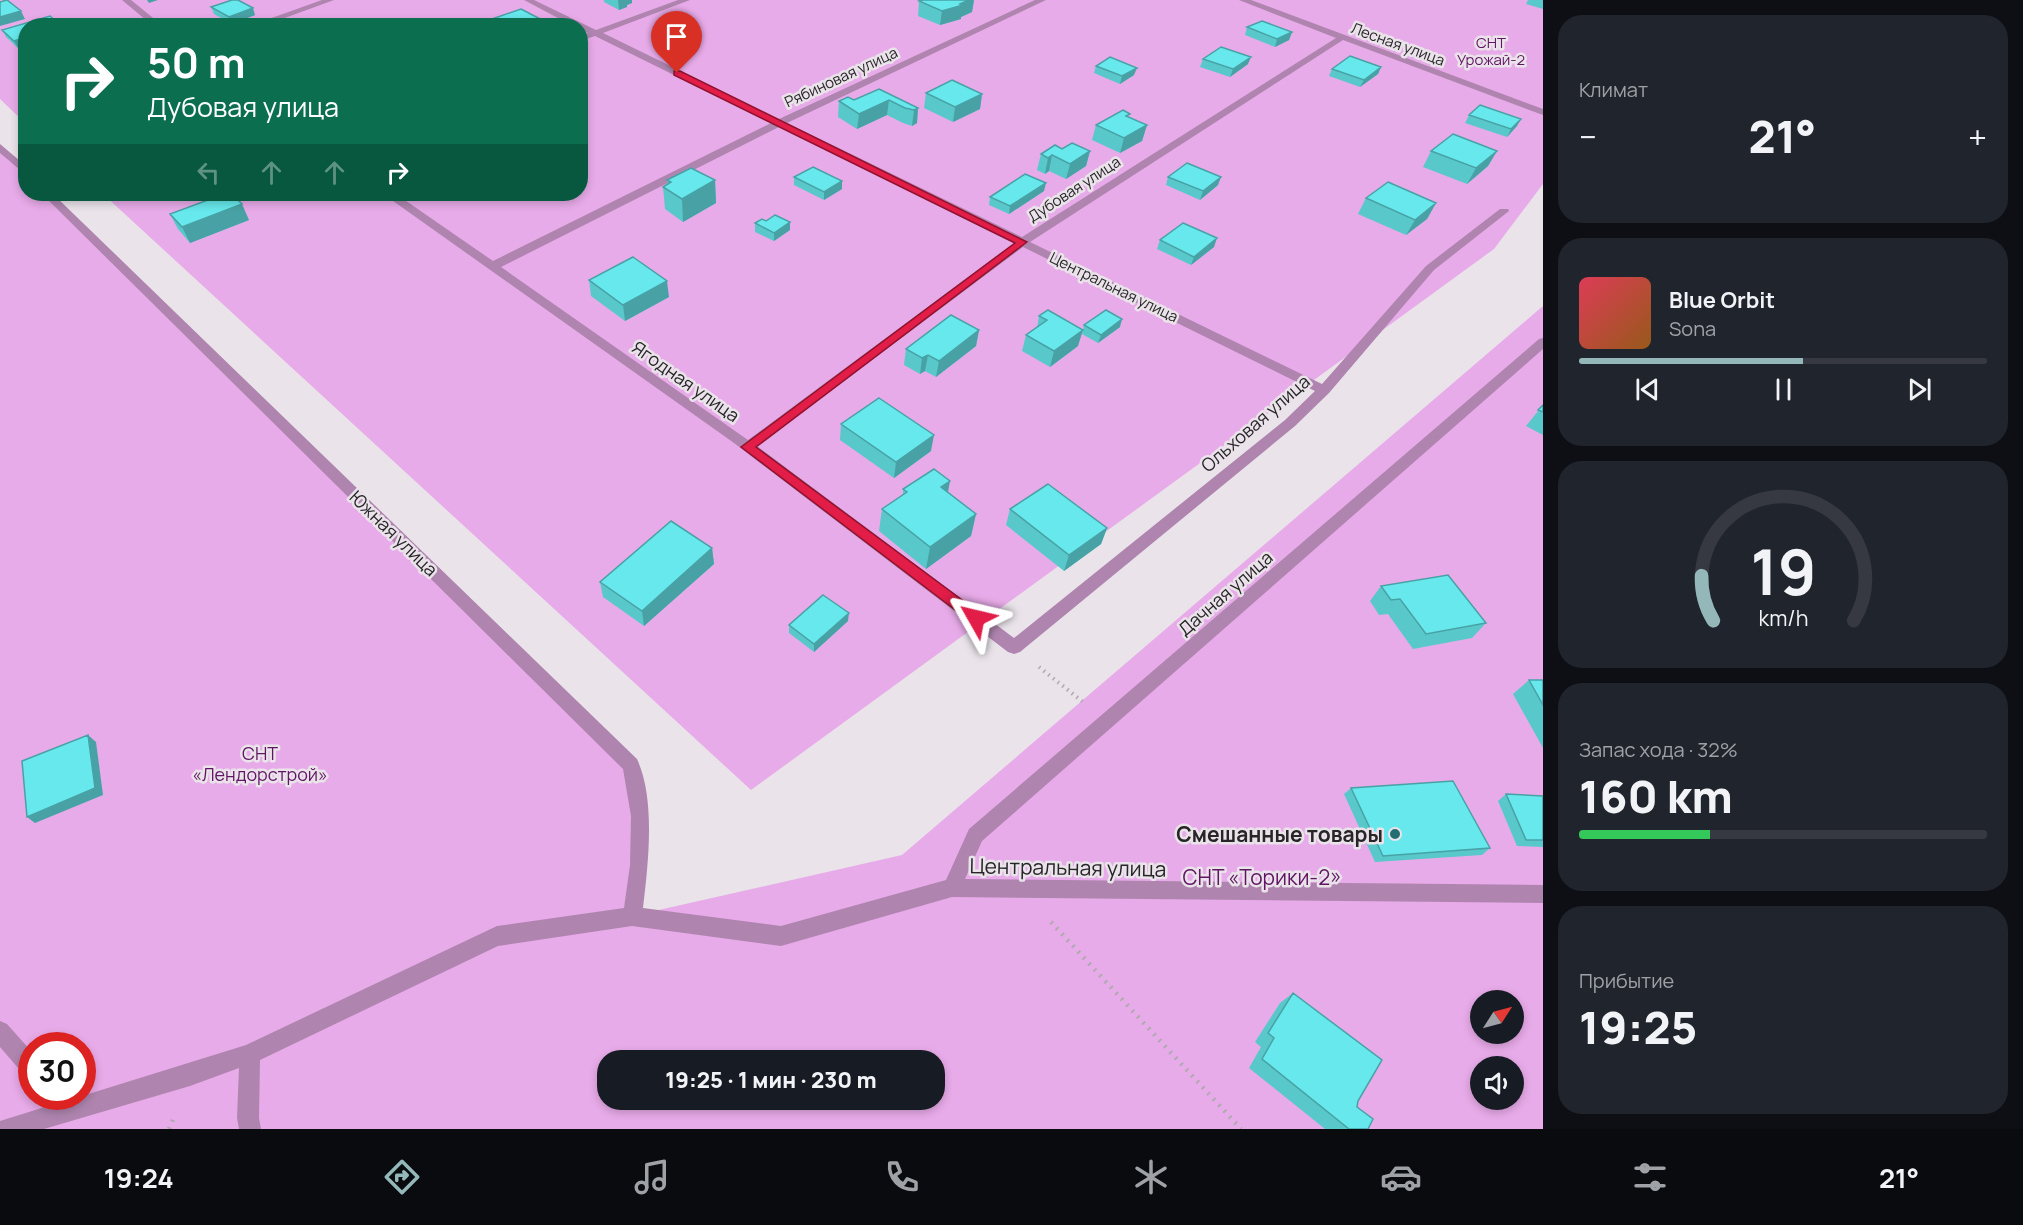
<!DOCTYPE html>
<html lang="ru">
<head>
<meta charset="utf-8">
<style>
  body { margin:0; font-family:Manrope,sans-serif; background:#20242c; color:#f1f3f6; height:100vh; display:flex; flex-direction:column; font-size:22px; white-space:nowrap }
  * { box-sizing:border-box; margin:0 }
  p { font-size:20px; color:#9ea1a6 }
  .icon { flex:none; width:33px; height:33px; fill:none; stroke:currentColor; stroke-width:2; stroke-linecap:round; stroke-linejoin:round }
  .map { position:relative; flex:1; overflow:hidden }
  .sheet { display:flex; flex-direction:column; gap:15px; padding:15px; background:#0d0f14; width:480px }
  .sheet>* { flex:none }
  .hud { position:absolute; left:18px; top:18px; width:570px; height:183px; border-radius:24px; box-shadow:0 3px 9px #0003; background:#0b6e4f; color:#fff; overflow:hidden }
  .needle { width:39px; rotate:54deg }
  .fabs { position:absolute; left:1470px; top:990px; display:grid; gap:12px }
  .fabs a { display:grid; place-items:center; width:54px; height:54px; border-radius:50%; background:#171b24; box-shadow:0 3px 9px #0003; font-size:30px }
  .speed { position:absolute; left:18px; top:1032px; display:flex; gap:12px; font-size:30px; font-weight:700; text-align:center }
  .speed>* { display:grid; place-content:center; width:78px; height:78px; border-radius:50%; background:#171b24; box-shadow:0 3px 9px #0003; line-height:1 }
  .speed .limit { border:9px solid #d22; background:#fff; color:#111 }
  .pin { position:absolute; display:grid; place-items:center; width:51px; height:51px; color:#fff; margin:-62px -26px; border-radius:50% 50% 50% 0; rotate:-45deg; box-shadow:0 0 6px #0007 }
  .pin .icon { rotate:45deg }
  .me { position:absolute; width:66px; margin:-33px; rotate:307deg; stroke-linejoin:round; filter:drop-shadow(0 0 4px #0008) }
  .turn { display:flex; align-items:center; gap:21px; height:126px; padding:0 30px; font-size:27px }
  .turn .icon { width:78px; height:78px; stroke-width:2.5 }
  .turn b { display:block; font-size:42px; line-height:51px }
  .lanes { display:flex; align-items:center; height:57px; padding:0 30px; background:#0003; justify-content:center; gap:30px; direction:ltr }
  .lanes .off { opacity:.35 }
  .big { font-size:45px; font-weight:800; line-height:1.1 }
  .sheet .card { flex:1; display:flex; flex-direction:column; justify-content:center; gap:9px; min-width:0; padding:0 21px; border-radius:24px; background:#20242c }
  .sheet .dial { align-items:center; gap:0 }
  .dial svg { height:156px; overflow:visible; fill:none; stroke:#363941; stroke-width:7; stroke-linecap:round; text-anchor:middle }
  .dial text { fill:#f1f3f6; stroke:none }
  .song { display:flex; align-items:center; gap:18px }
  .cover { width:72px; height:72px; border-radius:9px; background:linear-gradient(135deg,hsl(350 70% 55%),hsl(30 70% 35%)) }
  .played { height:6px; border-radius:3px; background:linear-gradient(90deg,#94b7ba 55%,#363941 55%) }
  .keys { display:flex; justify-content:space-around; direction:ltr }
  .heat { display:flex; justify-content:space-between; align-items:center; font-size:33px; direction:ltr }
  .charge { height:9px; border-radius:4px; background:linear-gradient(90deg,#34c759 32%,#363941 0) }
  .trip { position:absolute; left:597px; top:1050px; width:348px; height:60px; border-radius:24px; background:#171b24; box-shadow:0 3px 9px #0003; font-weight:800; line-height:60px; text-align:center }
  .tabs { display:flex; height:96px; justify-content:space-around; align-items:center; background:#090b0e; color:#9ea1a6 }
  .tabs .icon { width:42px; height:42px }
  .tabs .current { color:#94b7ba }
  .tabs b { font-size:27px; color:#f1f3f6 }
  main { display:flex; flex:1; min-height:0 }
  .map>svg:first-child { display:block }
</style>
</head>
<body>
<main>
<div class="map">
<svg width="1543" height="1129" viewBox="0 0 1543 1129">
  <rect width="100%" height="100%" fill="#eae4ea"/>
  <path fill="#e8abe9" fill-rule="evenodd" d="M0 0H1543V184L1494 249 751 790 103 194H580V26H26L25 123 0 99Z
    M0 147 25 172 26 194H47L631 765 632 916 902 855 1543 306V1129H0ZM1480 1000H1514V1034H1480ZM32 1046H82V1096H32ZM608 1060H934V1100H608ZM1480 1066H1514V1100H1480Z"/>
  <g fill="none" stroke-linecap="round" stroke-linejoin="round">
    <path stroke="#afaaaf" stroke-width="4" stroke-dasharray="1.5 4.5" stroke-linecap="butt" d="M1039 667 1083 702"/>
    <path stroke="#afaaaf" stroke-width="4.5" stroke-dasharray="2 6" stroke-linecap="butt" d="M1051 922 1241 1129
      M169 1129 175 1115"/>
    <path fill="#af85af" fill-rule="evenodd" d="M122 0H131L163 26H153Z
      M322 0H334L263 26H249Z
      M524 0H534L596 30 678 0H690L603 33 779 119 1035 0H1046L787 123 1022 237 1336 38 1239 0H1251L1543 109V115L1343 40 1030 242 1322 384 1426 266 1500 209H1508L1509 211 1434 270 1329 393 1295 426 1020 652 1014 654 1008 652 734 443 386 196 385 194H396L493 261 771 123 595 36 580 41V36L588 33 580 29V26H573ZM779 127 1014 243 748 440 501 267ZM1023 247 1315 391 1285 420 1014 638 757 446Z
      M0 144 26 166V175L0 153Z
      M42 194H53L637 759C656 800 648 865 643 908L781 926 946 880 969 829 1539 339 1543 338V349L982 841 965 879 1543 885V903L952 897 781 946 632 926 498 946 260 1060 259 1118 261 1129H239L237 1118 239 1068 190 1086 44 1129H0V1121L48 1106 44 1096H68L70 1100 82 1096 246 1045 497 926 624 908 630 865 631 816 623 769Z
      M0 1021 7 1024 32 1052V1079L25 1076 0 1047Z"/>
  </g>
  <path fill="#59c8cb" d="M604 0H632V3L627 5V7L619 10 604 2Z
    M923 0H974L972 12 961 17V19L940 25 918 16 919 1Z
    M1528 0H1543V9L1526 4Z
    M211 7 255 15 232 24 214 14Z
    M492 19 544 26H493Z
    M26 26V46L18 48 6 37 2 30Z
    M1247 27 1292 32 1289 40 1275 47 1245 35Z
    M1203 59 1248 64 1230 77 1200 67Z
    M1096 66 1134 75 1120 84 1094 73Z
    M1381 67 1378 74 1360 87 1329 76 1332 69Z
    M879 89 918 108 917 123 912 126 903 123 887 115 857 129 838 117 839 101 854 100Z
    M926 93 982 94 980 109 953 122 924 108Z
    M1469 115 1517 126 1507 137 1465 123Z
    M1096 125H1147L1142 141 1120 153 1092 140Z
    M1062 149 1090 151 1086 166 1066 179 1049 171 1045 174 1037 170 1041 154Z
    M1431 151H1497L1488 166 1467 184 1423 167Z
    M794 177 842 189 824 200 794 185Z
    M1168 177 1218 185 1200 200 1166 185Z
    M667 180H715L716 203 683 222 665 209 663 187 668 184Z
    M1044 191 1009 214 989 205 990 197Z
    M1366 198 1436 203 1427 219 1406 235 1358 214Z
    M170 214 249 220 190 243 178 229Z
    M766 221 790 230 774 241 755 232V223Z
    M1160 240 1214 247 1191 265 1157 249Z
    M589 280 669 297 625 321 591 296Z
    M1048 310 1078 346 1050 367 1022 351 1026 335 1037 328 1039 316Z
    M1084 325 1120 327 1098 343 1082 334Z
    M979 330 976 346 936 377 925 371 920 374 904 365 906 349Z
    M1543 405V435L1526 426Z
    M841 424 931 451 894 478 840 440Z
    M903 489 948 492 976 514 971 536 926 569 879 531 882 509 903 495Z
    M1010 509 1107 528 1101 544 1064 571 1006 525Z
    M712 548 714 564 644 626 603 597 600 582Z
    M1381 586 1486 623 1472 638 1413 649 1388 614 1379 615 1370 601Z
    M848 621 814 652 789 633V625Z
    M1529 680H1543V748L1513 694Z
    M1351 788 1490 848 1482 855 1375 862 1344 794Z
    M1506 794 1543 796V847L1517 846 1498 801Z
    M1293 993 1358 1101 1357 1107 1368 1129H1325L1249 1068 1261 1047 1255 1042 1280 1003Z"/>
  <path fill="#48a2a5" d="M147 0H158L149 3Z
    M618 0H632V3L627 5V7L619 10Z
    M969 0H974L972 12 961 17V19L940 25 942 11Z
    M253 8 255 15 232 24 229 17Z
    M21 11 25 19 0 26V17Z
    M544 21V26H532Z
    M1292 32 1289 40 1275 47 1277 39Z
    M26 37V46L18 48 14 41Z
    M1251 57 1248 64 1230 77 1233 69Z
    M1381 67 1378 74 1360 87 1364 80Z
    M1137 68 1134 75 1120 84 1122 76Z
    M982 94 980 109 953 122 955 107Z
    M889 100 887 115 857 129 859 114Z
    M918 108 917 123 912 126 914 110Z
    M1521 119 1517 126 1507 137 1511 129Z
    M1147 125 1142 141 1120 153 1124 138Z
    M1090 151 1086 166 1066 179 1070 164Z
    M1497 151 1488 166 1467 184 1476 168Z
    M1052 155 1049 171 1045 174 1048 158Z
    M1221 177 1218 185 1200 200 1203 191Z
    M715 180 716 203 683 222 682 199Z
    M842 181V189L824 200V192Z
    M1046 183 1044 191 1009 214 1010 206Z
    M1436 203 1427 219 1406 235 1415 220Z
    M242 204 249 220 190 243 182 227Z
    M790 222V230L774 241V233Z
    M1217 238 1214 247 1191 265 1194 257Z
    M667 281 669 297 625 321 623 305Z
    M1122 319 1120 327 1098 343 1101 335Z
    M979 330 976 346 936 377 939 361Z
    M1083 330 1078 346 1050 367 1054 351Z
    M928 355 925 371 920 374 922 358Z
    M934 435 931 451 894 478 896 462Z
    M950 481 946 503 941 487Z
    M976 514 971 536 926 569 930 547Z
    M1107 528 1101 544 1064 571 1069 555Z
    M712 548 714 564 644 626 642 611Z
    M849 613 848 621 814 652V644Z
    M88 735 96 742 103 795 35 823 27 817Z"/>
  <path fill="#67e8ec" stroke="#48a2a5" stroke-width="1.5" d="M7 0 21 11 0 17V2Z
    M232 0H238L253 8 229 17 211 7Z
    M923 0H969L960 4 963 5 942 11 919 1Z
    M521 9 544 21 532 26H503L492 19Z
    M50 16 61 26H26V37L14 41 2 30Z
    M1262 21 1292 32 1277 39 1247 27Z
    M1221 47 1251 57 1233 69 1203 59Z
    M1350 56 1381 67 1364 80 1332 69Z
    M1110 57 1137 68 1122 76 1096 66Z
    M952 80 982 94 955 107 926 93Z
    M879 89 918 108 914 110 905 108 889 100 859 114 839 101 848 97 854 100Z
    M1480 105 1521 119 1511 129 1469 115Z
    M1123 110 1130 114 1126 116 1147 125 1124 138 1096 125Z
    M1453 134 1497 151 1476 168 1431 151Z
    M1072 143 1090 151 1070 164 1052 155 1048 158 1041 154 1055 145 1062 149Z
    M1187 163 1221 177 1203 191 1168 177Z
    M813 167 842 181 824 192 794 177Z
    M691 168 715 180 682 199 663 187 671 182 667 180Z
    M1025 174 1046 183 1010 206 990 197Z
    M1388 182 1436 203 1415 220 1366 198Z
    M224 194H232L242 204 182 227 170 214Z
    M775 215 790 222 774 233 755 223 762 219 766 221Z
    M1183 223 1217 238 1194 257 1160 240Z
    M633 257 667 281 623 305 589 280Z
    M1048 310 1083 330 1054 351 1026 335 1047 320 1039 316Z
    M1106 310 1122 319 1101 335 1084 325Z
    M951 315 979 330 939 361 928 355 922 358 906 349Z
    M879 398 934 435 896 462 841 424Z
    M1543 405V412L1538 410Z
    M934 469 950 481 941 487 976 514 930 547 882 509 907 492 903 489Z
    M1048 484 1107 528 1069 555 1010 509Z
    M671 521 712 548 642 611 600 582Z
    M1448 575 1486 623 1426 634 1400 599 1391 600 1381 586Z
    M823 595 849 613 814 644 789 625Z
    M1529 680H1543V705Z
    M88 735 95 788 27 817 22 761Z
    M1453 781 1490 848 1383 856 1351 788Z
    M1506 794 1543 796V840H1526Z
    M1293 993 1382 1060 1358 1101 1357 1107 1373 1119 1368 1129H1349L1262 1059 1274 1038 1268 1033Z"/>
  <path fill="#e11d48" stroke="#92132f" stroke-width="1.5" d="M674 71H680L1027 242 756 447 981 614 983 618 981 622H971L741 447 1015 243 674 75Z"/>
  <circle fill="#226e70" stroke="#eae4ea" stroke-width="2" cx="1395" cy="834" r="6"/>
  <g text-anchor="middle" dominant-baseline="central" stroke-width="5" stroke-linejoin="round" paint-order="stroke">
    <g font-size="15" fill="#611564" stroke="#eae4ea">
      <text x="1491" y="42">СНТ<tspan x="1491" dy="17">Урожай-2</tspan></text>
    </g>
    <g font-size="15" fill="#272527" stroke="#eae4ea">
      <text transform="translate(1398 44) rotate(20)">Лесная улица</text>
      <text transform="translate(841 77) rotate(-25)">Рябиновая улица</text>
      <text transform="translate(1074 189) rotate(-33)">Дубовая улица</text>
      <text transform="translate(1114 287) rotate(26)">Центральная улица</text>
    </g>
    <g font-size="18" fill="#272527" stroke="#eae4ea">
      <text transform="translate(686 381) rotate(35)">Ягодная улица</text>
      <text transform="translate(1255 423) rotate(-41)">Ольховая улица</text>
      <text transform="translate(394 533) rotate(44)">Южная улица</text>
      <text transform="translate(1225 593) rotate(-41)">Дачная улица</text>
    </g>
    <g font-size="18" fill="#611564" stroke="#eae4ea">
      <text x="260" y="753">СНТ<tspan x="260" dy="21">«Лендорстрой»</tspan></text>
    </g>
    <g font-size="21" font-weight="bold" fill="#272527" stroke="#eae4ea" text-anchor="end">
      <text x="1383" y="834">Смешанные товары</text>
    </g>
    <g font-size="21" fill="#272527" stroke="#eae4ea">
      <text transform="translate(1068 867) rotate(1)">Центральная улица</text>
    </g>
    <g font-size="21" fill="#611564" stroke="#eae4ea">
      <text x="1262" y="877">СНТ «Торики-2»</text>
    </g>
  </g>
</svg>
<div class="fabs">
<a><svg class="needle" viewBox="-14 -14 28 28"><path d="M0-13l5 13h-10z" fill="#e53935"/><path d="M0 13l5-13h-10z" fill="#9ea1a6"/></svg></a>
<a><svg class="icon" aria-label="sound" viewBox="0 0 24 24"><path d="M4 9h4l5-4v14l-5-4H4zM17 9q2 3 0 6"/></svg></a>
</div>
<div class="speed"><div class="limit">30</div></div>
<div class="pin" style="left:677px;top:73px;background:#d93025"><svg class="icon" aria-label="arrive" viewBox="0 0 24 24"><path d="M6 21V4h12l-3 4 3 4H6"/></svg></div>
<svg class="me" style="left:976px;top:618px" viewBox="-20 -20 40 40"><path d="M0-17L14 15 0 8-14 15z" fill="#e11d48" stroke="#fff" stroke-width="4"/></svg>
<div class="trip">19:25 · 1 мин · 230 m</div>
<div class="hud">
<div class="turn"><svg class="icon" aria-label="right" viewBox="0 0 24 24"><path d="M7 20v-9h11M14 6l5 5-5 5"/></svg><div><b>50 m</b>Дубовая улица</div></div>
<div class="lanes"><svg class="icon off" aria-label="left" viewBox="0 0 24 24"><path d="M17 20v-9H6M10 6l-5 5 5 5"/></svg><svg class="icon off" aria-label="ahead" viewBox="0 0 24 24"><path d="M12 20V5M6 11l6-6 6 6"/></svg><svg class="icon off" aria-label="ahead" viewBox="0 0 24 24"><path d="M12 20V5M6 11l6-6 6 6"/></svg><svg class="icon" aria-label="right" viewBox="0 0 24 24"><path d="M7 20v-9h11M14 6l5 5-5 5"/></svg></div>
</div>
</div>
<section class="sheet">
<div class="card"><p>Климат</p>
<div class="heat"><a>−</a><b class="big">21°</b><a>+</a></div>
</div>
<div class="card">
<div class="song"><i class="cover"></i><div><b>Blue Orbit</b><p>Sona</p></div></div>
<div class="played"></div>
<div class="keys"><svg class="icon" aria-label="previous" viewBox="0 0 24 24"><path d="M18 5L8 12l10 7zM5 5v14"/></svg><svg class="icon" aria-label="pause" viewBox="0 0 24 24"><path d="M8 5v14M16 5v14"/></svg><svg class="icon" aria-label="next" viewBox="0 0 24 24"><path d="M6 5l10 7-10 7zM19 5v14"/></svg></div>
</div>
<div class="card dial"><svg viewBox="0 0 100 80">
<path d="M14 69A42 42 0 1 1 86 69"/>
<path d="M14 69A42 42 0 0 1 8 46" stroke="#94b7ba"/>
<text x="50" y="56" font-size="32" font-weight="700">19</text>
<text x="50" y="72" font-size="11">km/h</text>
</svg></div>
<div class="card"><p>Запас хода · 32%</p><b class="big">160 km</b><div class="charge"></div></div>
<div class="card"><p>Прибытие</p><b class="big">19:25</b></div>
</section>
</main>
<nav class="tabs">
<b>19:24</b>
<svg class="icon current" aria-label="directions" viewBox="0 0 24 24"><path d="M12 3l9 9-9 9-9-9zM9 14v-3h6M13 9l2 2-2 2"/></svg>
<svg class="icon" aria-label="music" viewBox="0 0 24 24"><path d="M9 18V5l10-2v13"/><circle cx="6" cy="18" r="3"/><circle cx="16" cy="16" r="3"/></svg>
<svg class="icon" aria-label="phone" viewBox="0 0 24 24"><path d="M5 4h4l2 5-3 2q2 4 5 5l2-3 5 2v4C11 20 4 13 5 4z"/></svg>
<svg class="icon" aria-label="climate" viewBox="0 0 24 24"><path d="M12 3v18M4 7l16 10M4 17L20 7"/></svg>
<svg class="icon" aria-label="car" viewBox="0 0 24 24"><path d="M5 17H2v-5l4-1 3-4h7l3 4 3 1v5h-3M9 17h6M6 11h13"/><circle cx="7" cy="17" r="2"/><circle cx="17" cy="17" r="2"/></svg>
<svg class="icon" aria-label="filters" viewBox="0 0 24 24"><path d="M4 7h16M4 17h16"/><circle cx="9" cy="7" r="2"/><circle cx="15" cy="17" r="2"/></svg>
<b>21°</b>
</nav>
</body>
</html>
